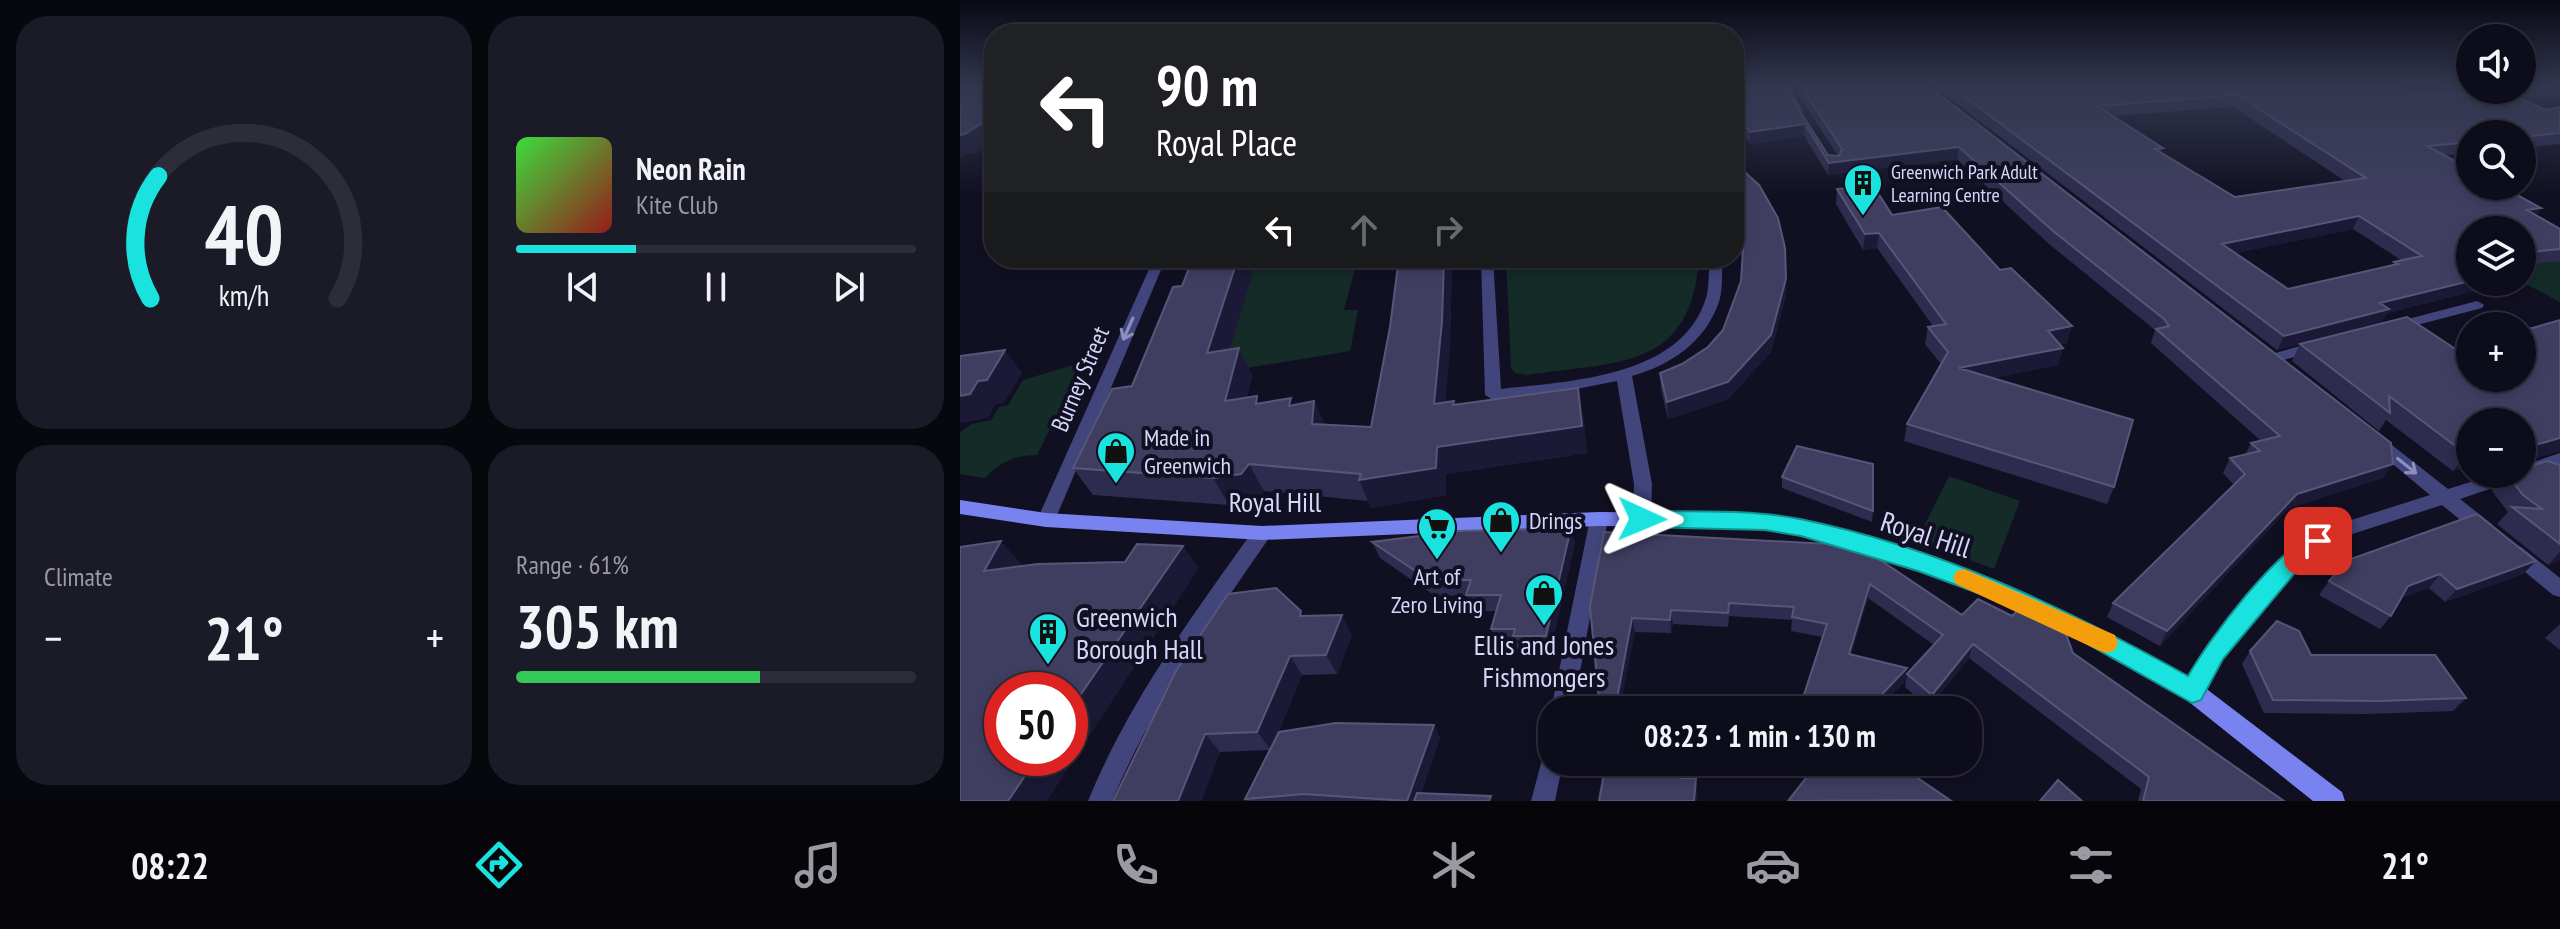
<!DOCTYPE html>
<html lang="en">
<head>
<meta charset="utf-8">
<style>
  body { margin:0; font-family:"PT Sans Narrow",sans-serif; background:#1b1a27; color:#f1f3f6; height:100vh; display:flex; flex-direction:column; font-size:30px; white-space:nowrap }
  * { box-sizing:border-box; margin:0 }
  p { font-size:26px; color:#9a9ba2 }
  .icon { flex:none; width:44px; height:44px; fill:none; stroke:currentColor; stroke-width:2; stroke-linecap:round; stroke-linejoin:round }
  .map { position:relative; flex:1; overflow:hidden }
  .panel { display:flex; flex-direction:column; gap:16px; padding:16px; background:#07070e; width:960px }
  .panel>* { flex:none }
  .hud { position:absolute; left:24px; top:24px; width:760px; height:244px; border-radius:32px; box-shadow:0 4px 12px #0003,0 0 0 2px #2d2c39; background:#202124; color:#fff; overflow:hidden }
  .tools { position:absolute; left:1496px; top:24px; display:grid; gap:16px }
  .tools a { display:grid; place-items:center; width:80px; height:80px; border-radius:50%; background:#0d0c1a; box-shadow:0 4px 12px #0003,0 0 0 2px #2d2c39; font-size:40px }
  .speed { position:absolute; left:24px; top:672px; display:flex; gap:16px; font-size:40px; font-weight:700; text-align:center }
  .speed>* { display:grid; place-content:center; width:104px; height:104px; border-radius:50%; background:#0d0c1a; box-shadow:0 4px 12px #0003,0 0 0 2px #2d2c39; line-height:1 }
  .speed .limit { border:12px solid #d22; background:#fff; color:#111 }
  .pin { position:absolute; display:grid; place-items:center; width:68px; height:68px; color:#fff; margin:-34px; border-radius:16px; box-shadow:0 4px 12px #0006 }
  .me { position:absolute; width:88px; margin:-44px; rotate:91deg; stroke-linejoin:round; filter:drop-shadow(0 0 6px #0008) }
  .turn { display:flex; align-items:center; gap:28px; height:168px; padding:0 40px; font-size:36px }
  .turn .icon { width:104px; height:104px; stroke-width:2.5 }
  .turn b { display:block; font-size:56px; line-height:68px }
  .lanes { display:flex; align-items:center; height:76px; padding:0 40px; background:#0003; justify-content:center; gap:40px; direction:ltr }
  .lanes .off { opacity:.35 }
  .big { font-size:60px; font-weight:600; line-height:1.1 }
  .panel .tile { flex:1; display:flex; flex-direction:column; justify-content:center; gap:12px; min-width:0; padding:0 28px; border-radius:32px; background:#1b1a27 }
  .panel .dial { align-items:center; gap:0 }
  .dial svg { height:208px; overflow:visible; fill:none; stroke:#2d2c39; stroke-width:7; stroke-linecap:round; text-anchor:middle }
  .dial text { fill:#f1f3f6; stroke:none }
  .song { display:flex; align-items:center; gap:24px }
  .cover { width:96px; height:96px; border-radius:12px; background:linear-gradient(135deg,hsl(120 70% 55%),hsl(0 70% 35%)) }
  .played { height:8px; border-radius:4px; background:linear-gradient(90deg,#1ae3df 30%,#2d2c39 30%) }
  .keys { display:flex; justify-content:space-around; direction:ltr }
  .heat { display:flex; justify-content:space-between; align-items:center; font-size:44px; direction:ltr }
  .charge { height:12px; border-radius:6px; background:linear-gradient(90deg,#34c759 61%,#2d2c39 0) }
  .panel .tiles { flex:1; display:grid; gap:16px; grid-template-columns:repeat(2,1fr) }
  .trip { position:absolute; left:578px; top:696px; width:444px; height:80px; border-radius:32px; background:#0d0c1a; box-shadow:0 4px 12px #0003,0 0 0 2px #2d2c39; font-weight:600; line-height:80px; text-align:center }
  .menu { display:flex; height:128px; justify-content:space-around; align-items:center; background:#05050a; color:#9a9ba2 }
  .menu .icon { width:56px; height:56px }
  .menu .active { color:#1ae3df }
  .menu b { font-size:36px; color:#f1f3f6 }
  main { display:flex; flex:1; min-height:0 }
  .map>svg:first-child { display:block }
</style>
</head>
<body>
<main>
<section class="panel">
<div class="tiles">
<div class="tile dial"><svg viewBox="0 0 100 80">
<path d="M14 69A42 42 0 1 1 86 69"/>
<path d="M14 69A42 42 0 0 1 17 22" stroke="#1ae3df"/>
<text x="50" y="56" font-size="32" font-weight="700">40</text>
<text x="50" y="72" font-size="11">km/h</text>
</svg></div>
<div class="tile">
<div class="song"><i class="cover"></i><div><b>Neon Rain</b><p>Kite Club</p></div></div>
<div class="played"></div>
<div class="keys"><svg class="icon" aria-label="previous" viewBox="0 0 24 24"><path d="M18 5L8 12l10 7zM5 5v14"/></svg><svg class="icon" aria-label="pause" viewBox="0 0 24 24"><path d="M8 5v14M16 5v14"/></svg><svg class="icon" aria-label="next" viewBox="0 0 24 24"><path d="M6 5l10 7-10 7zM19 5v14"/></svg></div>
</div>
<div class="tile"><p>Climate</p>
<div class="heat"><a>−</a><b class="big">21°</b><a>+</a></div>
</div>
<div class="tile"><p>Range · 61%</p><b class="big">305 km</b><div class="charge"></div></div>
</div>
</section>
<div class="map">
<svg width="1600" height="801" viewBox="0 0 1600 801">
  <rect width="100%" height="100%" fill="#111022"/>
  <path fill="#142b28" d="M1446 85H1510V90H1562V85H1600V96C1564 97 1473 105 1446 85Z
    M1562 236 1600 259V302L1562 282Z
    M297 258H398L384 310H398L390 351 177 386Z
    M546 258H739C731 372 656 361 567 375L555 373 551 367Z
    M123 362 77 455C55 455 40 462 25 478L0 474V432L12 424 31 420 39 407 48 405 63 380Z
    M989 476 1060 501 1034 569 957 540Z"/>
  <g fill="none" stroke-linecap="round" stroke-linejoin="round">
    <path fill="#41457c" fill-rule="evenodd" d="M819 85H829L843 111 841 113H835Z
      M194 258H206L95 520 93 525 86 527 79 525 77 520Z
      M521 258H533L541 389C608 381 719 378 745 301 750 288 748 271 750 258H762C762 272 763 289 759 302 745 342 711 365 672 376L692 484 691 519 689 524 682 526 675 524 673 519 674 484 657 381 606 391 533 400 525 395Z
      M1517 301 1524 305 1522 308 1434 331 1427 327 1429 324Z
      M1358 341 1363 343 1365 346 1363 349 1313 363 1305 358 1308 355Z
      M1417 436 1423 438 1488 489 1536 474H1562V469L1565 474 1562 478 1500 499 1533 525 1535 530 1533 535 1526 537 1519 535 1482 505 1380 538 1349 554 1263 658 1240 698 1232 701 1224 698 1221 691 1247 644 1335 544 1366 528 1470 495 1411 446 1409 442 1411 438Z
      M1600 453V465L1571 475 1565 473 1562 469 1565 465Z
      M639 512 646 514 648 519 613 710H592V713L591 710 630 519 632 514Z
      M302 526 309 528 311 533 309 538C251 622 192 706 152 801H128C169 701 233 615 295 528Z
      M1554 544 1561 547 1600 578V597L1593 595 1547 557 1544 552 1547 547Z
      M592 749V762H603L595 801H571L584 752Z"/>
    <path fill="#7883f0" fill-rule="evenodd" d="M0 500 86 513 302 526 639 512 769 513 841 520 995 565 1131 624 1240 684 1382 792 1385 801H1353L1224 698 1117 636 983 577 841 534 769 527 639 526 302 540 86 527 0 514Z"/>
  </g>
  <path fill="#2e2c4e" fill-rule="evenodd" d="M774 85H823L868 155 878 156 832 85H967L1433 464 1423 478 1329 508 1200 646 1147 617 1153 603 1274 485 1263 473 1270 458 1285 455 1291 443 1301 441 1191 343 1195 330 1089 244 997 159 868 175 844 136 790 144 774 122Z
    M973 85H1430L1458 94 1511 96 1586 110 1600 107V144L1562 148V134H1510V153L1485 155 1576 215 1600 229V261L1562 265V230L1510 282H1550L1427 313 1421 323 1317 350ZM1273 107 1385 181 1275 197 1201 152 1203 148 1152 116ZM1393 229 1441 260 1434 262 1433 265 1328 289 1276 253Z
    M774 162 826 295 811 352 768 399 708 419 701 390 700 373 722 364 748 347 763 330 781 281 782 260 778 236 774 230Z
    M877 189 932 215 1107 343 1100 344 1103 348 1098 365 1032 378 1154 487 1147 504 944 441 947 424 981 364 965 344 968 327 973 326 917 248 903 250 876 204Z
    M439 258H492L490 346 485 402 494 401 495 405 623 414 627 453 486 474V495L411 508 408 501 304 491 296 501 269 505 133 495 113 468 172 386 270 350 279 348 292 375 287 398 300 404 334 405 354 401 365 425 411 427 430 327Z
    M1447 317 1497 350 1510 346V378H1562V331L1600 320V451L1568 460 1562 467V422H1510V466L1493 471 1426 420 1419 431 1332 361 1340 344Z
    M1600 465V560L1588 565 1537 524 1548 512 1532 491 1546 474Z
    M822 477 913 511 912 522 822 488Z
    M611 528 615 543 590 652H558L556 645H537L531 629 537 611H512L506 595 475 596 420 558 412 542Z
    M869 544 1002 615 1113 653 1324 801H1178L1181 789 1009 658 969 708 945 687 947 674 974 645 908 598 891 655 947 668 945 681 917 710H839L862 637 831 631 832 620 769 616 768 627 713 624 711 633 675 632 630 606Z
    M1576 561 1563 574 1485 602 1469 588 1442 597 1431 616 1420 629 1359 595 1369 581Z
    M344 616 392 635 377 674 342 675 318 733 474 725 480 738 461 793 533 801H287L285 799 309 750 260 752 241 801H153Z
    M1600 624V650L1585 638Z
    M1290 651 1351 655 1506 698 1493 711 1406 714 1304 713 1282 664Z
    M830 762H934L847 777Z"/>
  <path fill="#1b1935" d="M34 121V141L17 153 4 154 0 158V135L22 123Z
    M845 124 844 136 790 144V132Z
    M999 147 997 159 868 175 869 163Z
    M1581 208 1573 221 1567 210Z
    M1399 216 1393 229 1257 257 1262 244Z
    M919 233 917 248 903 250 905 234Z
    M278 258H297L261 379 247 353Z
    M484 258H492L490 346 483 430 474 404Z
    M826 279V295L811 352 768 399 708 419 707 402Z
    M1510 281V282H1550L1427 313 1421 323 1317 350 1324 336 1420 303Z
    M1112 326 1107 343 1083 348 1088 331Z
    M279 348 292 375 280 428 265 401Z
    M1103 348 1098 365 996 385 999 368Z
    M45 350 62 373 44 403 36 404 28 418 0 423V396L18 381Z
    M618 388 623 414 627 453 486 474V495L411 508 399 480Z
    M354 401 366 428 352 424Z
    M1600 438V451L1568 460 1573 453 1575 445Z
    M1510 453V466L1493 471 1506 454Z
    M289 464 304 491 296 501 269 505 253 478Z
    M1433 464 1423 478 1329 508 1200 646 1207 631 1337 494Z
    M611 528 615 543 590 652 586 636Z
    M41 541 61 564 45 593 24 571Z
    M223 546 239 568 87 801H48L77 758H110V710Z
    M1600 552V560L1588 565Z
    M1576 561 1563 574 1485 602 1497 589Z
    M1480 574 1469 588 1438 599 1448 586Z
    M910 584 908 598 887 668 889 654Z
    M711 610 713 624 711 633 710 620Z
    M382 615 392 635 377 674 366 655Z
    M672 618 675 632 660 710H655Z
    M1013 644 1009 658 969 708 972 695Z
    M330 656 342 675 311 750 297 732Z
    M947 668 945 681 917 710H907Z
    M474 725 480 738 458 801H447Z
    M245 734 260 752 241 801H218Z
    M722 762 725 777 723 795 721 778Z
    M736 778 738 801H734Z"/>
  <path fill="#403e60" stroke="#575678" stroke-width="2" fill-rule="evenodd" d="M0 85H34V121L22 123 5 134 0 135Z
    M774 85H823L868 155 879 156 882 149 840 85H967L1431 443 1433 464 1337 494 1207 631 1153 603 1285 474 1270 458 1300 451 1291 443 1320 436 1196 329 1209 326 1204 319 1093 231 999 147 869 163 845 124 790 132 774 110Z
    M989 85H1430L1458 94 1506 93 1511 96 1549 93 1586 110 1600 107V133L1562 137V134H1510V142L1467 146 1510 169V186H1541L1581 208 1567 210 1600 229V249L1562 253V230H1510V281L1420 303 1429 309 1324 336ZM1277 95 1406 178 1275 197 1195 149 1203 148 1137 106ZM1399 216 1462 256 1434 262 1438 264 1328 289 1262 244Z
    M774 162 799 185 818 218 825 248 826 279 811 335 768 382 707 402 700 373 722 364 748 347 763 330 781 281 783 249 778 221 774 215Z
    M913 185 932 215 982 207 1040 270 1051 268 1112 326 1088 331 1103 348 999 368 1173 420 1154 487 947 424 988 352 968 327 986 324 919 233 905 234 877 189Z
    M233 258H278L247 353 279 348 265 401 297 396 296 404 331 398 329 406 354 401 352 424 411 427 430 327 439 258H484L482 321 474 404 494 401 493 405 618 388 622 426 477 447 476 468 399 480 401 474 289 464 281 474 253 478 113 468 152 389 172 386 213 287 222 286Z
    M1447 317 1497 350 1510 346V378H1562V331L1600 320V438L1575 445 1573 453 1562 455V422H1510V453L1506 454 1429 396 1430 413 1340 344Z
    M45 350 27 380 18 381 10 394 0 396V356Z
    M837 446 913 464V511L822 477Z
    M1587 461 1600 465V544L1552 507 1582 509 1563 495 1547 474H1562V469Z
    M1517 514 1576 561 1497 589 1480 574 1448 586 1431 616 1369 581 1388 560Z
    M611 528 586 636H553L555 629H531L541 595H506L511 580H469L412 542 499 531Z
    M644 532 869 544 876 534 886 537 1002 615 1018 599 1052 616 1058 610 1106 634 1113 653 1324 801H1183L1189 777 1013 644 972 695 947 674 983 635 910 584 889 654 947 668 907 710H839L867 624 832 617 834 607 769 603 768 613 711 610 710 620 672 618 655 710H640L630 606Z
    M41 541 24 571 78 564 165 562 177 544 223 546 110 710V690H42V758H77L48 801H0V547Z
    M316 588 341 611 340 616 382 615 366 655 330 656 297 732 245 734 218 801H153L216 671 268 594Z
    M1317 621 1339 631 1351 655H1475L1506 698 1418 701 1313 700 1290 651Z
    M376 723 474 725 447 801 344 794 285 799 319 732Z
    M646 762H722L721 778H736L734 801H639Z
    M845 762H934L990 800 828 801 853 769Z
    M1098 780 1122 801H1080Z
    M457 793 531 796 529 801H454Z"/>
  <defs><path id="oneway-shaft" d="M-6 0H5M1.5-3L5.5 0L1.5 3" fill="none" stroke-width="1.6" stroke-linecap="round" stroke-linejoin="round" transform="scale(2)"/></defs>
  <g stroke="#8c8ebb">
    <use href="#oneway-shaft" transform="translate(168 329) rotate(114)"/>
    <use href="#oneway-shaft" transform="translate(1447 466) rotate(39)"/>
  </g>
  <linearGradient id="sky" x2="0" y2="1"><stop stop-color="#090913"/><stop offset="0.43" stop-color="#32374f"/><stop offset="1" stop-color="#32374f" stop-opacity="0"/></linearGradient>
  <rect width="1600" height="197" fill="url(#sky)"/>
  <path fill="#1ae3df" stroke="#119491" stroke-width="2" d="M682 511C734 512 789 509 840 519 978 547 1106 608 1228 676 1249 639 1319 545 1358 533L1369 541 1350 555 1263 659 1241 700 1232 703 1115 637 1037 600 958 571 841 536 805 530 682 527 672 519Z"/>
  <path fill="#f59e0b" d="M1004 569 1155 635 1158 643 1155 650 1146 653 1138 650 996 584 993 578 996 571Z"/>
  <defs>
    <g id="building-pin" transform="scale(2)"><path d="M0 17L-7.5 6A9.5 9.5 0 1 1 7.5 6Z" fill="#1ae3df" stroke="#111022"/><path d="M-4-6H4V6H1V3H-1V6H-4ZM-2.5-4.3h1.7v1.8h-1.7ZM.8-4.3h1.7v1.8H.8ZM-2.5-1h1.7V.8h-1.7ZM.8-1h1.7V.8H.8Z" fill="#111"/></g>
    <g id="shop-pin" transform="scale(2)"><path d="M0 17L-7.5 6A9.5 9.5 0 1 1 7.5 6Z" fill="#1ae3df" stroke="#111022"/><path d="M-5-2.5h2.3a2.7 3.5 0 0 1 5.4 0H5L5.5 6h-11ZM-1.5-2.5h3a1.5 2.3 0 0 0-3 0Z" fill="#111"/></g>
    <g id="supermarket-pin" transform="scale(2)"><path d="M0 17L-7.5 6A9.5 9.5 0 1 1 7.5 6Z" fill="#1ae3df" stroke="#111022"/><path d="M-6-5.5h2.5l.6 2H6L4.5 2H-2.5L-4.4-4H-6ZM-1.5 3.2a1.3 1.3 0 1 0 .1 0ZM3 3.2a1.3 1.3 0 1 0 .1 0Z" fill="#111"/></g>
  </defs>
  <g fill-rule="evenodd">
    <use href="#building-pin" x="903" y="183"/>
    <use href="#shop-pin" x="156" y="451"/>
    <use href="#shop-pin" x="541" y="520"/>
    <use href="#supermarket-pin" x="477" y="527"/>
    <use href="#shop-pin" x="584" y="593"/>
    <use href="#building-pin" x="88" y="632"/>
  </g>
  <g text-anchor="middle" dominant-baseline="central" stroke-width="8" stroke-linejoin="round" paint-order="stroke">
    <g font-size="20" fill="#d6d6fa" stroke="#111022" text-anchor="start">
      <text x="931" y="172">Greenwich Park Adult<tspan x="931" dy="23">Learning Centre</tspan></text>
    </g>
    <g font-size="24" fill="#d6d6fa" stroke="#111022">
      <text transform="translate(120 379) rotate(-67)">Burney Street</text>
    </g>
    <g font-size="24" fill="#d6d6fa" stroke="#111022" text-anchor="start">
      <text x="184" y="437">Made in<tspan x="184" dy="28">Greenwich</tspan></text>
      <text x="569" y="520">Drings</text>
      <text x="477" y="576" text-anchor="middle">Art of<tspan x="477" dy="28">Zero Living</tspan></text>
    </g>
    <g font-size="28" fill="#d6d6fa" stroke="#111022">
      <text x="315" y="501">Royal Hill</text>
      <text transform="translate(966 534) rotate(18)">Royal Hill</text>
    </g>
    <g font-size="28" fill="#d6d6fa" stroke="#111022" text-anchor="start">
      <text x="116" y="616">Greenwich<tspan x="116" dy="32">Borough Hall</tspan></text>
      <text x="584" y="644" text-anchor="middle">Ellis and Jones<tspan x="584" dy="32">Fishmongers</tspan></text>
    </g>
  </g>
</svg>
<div class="tools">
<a><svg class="icon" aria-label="sound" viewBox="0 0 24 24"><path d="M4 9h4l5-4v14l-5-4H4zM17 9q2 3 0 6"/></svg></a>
<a><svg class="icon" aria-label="search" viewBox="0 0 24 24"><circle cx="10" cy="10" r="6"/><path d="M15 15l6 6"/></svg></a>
<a><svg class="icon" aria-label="layers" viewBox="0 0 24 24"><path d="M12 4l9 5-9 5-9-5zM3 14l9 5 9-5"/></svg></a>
<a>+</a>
<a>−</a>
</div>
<div class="speed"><div class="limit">50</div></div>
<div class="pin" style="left:1358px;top:541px;background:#d93025"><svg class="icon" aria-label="arrive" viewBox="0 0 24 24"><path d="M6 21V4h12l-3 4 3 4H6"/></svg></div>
<svg class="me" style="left:682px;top:519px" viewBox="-20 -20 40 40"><path d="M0-17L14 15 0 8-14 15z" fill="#1ae3df" stroke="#fff" stroke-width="4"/></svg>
<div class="trip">08:23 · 1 min · 130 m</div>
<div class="hud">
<div class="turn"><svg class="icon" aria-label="left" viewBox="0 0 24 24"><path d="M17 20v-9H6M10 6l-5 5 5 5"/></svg><div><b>90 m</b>Royal Place</div></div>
<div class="lanes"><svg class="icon" aria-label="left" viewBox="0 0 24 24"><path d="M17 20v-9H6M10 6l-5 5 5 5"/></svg><svg class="icon off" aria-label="ahead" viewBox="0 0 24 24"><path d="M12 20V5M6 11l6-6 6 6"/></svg><svg class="icon off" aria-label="right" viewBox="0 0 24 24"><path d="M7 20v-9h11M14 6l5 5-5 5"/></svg></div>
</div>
</div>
</main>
<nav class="menu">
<b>08:22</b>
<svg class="icon active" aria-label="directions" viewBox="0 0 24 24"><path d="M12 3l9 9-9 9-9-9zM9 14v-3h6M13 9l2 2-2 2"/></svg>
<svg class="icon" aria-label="music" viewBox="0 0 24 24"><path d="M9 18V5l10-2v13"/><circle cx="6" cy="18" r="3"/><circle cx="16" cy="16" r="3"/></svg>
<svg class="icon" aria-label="phone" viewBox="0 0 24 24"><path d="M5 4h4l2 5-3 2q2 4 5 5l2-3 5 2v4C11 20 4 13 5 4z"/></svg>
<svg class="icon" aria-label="climate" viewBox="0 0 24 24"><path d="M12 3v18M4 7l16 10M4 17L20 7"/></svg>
<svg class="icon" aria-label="car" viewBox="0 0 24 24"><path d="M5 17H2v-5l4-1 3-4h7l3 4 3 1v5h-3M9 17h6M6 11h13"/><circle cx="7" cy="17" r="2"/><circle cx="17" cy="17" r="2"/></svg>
<svg class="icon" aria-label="filters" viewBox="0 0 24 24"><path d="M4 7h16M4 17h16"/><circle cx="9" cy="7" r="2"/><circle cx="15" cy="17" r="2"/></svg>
<b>21°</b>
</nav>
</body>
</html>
